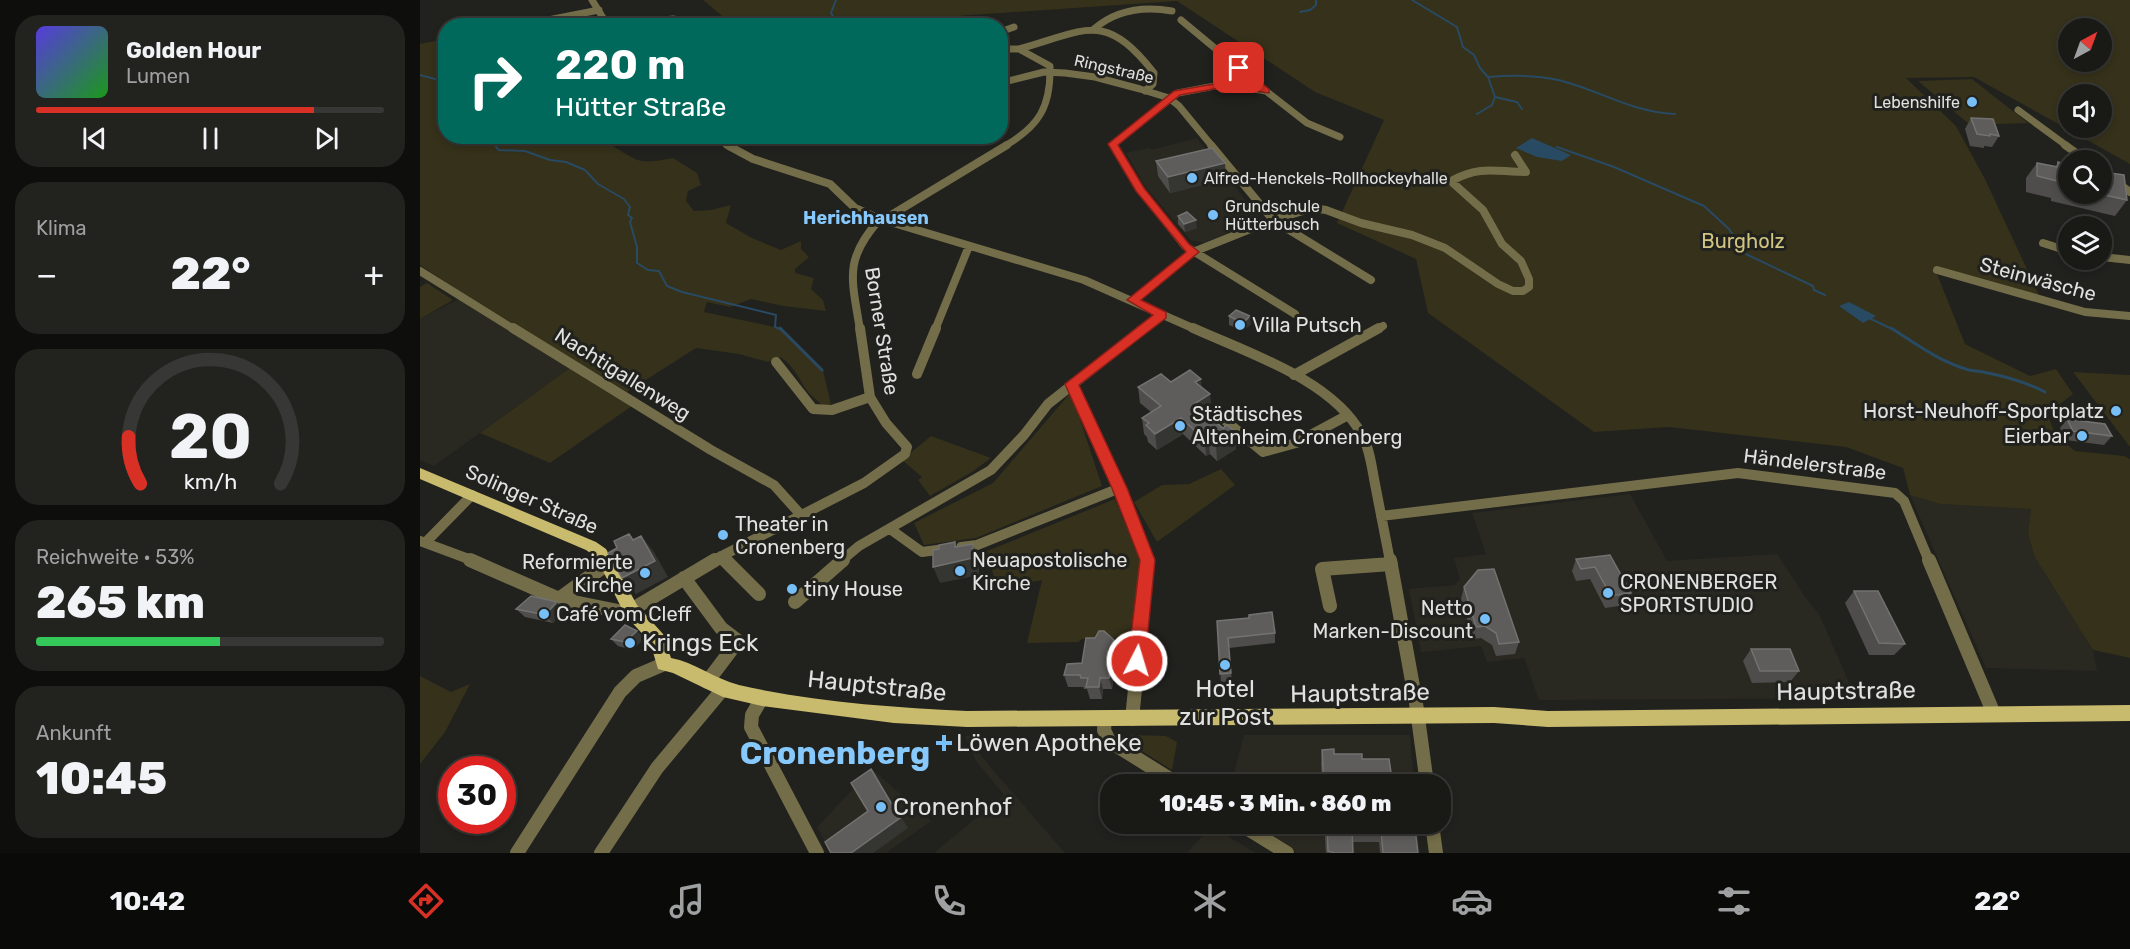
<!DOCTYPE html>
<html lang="de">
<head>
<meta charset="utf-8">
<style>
  body { margin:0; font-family:Rubik,sans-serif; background:#22221f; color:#f1f3f6; height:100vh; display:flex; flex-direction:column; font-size:22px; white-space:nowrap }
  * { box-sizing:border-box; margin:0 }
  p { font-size:20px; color:#9fa0a1 }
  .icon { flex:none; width:33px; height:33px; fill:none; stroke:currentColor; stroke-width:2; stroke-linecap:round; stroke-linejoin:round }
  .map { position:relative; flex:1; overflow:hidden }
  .panel { display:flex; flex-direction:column; gap:15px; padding:15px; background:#0e0e0c; width:420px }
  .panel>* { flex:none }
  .top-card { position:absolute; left:18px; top:18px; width:570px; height:126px; border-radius:24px; box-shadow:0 3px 9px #0003,0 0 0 2px #373835; background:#00695c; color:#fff; overflow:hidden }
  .needle { width:39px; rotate:41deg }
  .tools { position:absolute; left:1638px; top:18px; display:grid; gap:12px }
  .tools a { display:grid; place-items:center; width:54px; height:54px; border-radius:50%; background:#191916; box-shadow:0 3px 9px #0003,0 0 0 2px #373835; font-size:30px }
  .speed { position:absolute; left:18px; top:756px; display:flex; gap:12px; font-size:30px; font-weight:700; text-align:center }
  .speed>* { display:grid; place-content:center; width:78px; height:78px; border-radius:50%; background:#191916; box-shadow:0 3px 9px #0003,0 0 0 2px #373835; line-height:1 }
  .speed .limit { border:9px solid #d22; background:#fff; color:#111 }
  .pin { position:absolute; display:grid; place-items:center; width:51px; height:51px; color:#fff; margin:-26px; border-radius:12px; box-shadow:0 3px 9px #0006 }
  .me { position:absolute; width:66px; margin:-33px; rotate:5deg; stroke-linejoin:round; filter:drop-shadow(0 0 4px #0008) }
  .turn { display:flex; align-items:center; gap:21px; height:126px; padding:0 18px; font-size:27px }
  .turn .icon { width:78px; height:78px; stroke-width:2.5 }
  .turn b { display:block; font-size:42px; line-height:51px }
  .big { font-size:45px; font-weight:800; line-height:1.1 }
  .panel .card { flex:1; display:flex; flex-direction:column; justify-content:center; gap:9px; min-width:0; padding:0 21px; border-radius:24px; background:#22221f }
  .panel .dial { align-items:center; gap:0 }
  .dial svg { height:156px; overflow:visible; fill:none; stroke:#373835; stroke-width:7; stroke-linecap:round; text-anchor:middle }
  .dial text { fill:#f1f3f6; stroke:none }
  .song { display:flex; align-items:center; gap:18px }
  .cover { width:72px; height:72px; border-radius:9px; background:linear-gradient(135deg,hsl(250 70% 55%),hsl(120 70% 35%)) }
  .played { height:6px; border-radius:3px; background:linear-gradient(90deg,#d93025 80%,#373835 80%) }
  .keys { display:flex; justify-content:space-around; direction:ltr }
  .heat { display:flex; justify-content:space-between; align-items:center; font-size:33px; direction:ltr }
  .charge { height:9px; border-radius:4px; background:linear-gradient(90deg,#34c759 53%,#373835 0) }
  .trip { position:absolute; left:680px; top:774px; width:351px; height:60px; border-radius:24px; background:#191916; box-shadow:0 3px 9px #0003,0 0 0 2px #373835; font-weight:800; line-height:60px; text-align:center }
  .tabs { display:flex; height:96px; justify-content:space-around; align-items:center; background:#0a0a09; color:#9fa0a1 }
  .tabs .icon { width:42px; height:42px }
  .tabs .current { color:#d93025 }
  .tabs b { font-size:27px; color:#f1f3f6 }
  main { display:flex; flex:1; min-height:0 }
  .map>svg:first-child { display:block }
</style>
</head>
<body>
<main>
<section class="panel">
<div class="card">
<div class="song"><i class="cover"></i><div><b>Golden Hour</b><p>Lumen</p></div></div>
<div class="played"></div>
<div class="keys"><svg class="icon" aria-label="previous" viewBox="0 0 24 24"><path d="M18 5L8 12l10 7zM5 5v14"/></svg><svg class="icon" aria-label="pause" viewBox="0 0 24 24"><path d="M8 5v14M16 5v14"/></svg><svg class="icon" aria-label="next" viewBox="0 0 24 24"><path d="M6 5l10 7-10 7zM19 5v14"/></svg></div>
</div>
<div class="card"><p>Klima</p>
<div class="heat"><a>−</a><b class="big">22°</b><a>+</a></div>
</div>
<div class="card dial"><svg viewBox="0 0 100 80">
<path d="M14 69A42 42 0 1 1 86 69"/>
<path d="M14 69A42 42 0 0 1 8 45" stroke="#d93025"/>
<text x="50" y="56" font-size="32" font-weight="700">20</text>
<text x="50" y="72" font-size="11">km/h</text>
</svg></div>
<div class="card"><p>Reichweite · 53%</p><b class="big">265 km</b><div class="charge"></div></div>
<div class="card"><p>Ankunft</p><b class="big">10:45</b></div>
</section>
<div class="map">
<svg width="1710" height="853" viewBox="0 0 1710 853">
  <rect width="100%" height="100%" fill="#21211e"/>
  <path fill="#2a2921" d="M777 138 841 220 784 243 770 240 725 186 706 153 729 148 731 150Z
    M39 299 151 367 14 466 0 460V319Z
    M1210 494 1247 561 1357 554 1386 598 1399 614 1436 698 1119 700 1104 658 1067 662 1061 646 1001 652 989 589 1035 585 1040 579 1034 558 1066 554 1052 513Z
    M1490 495 1520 504 1611 509 1608 534 1673 650 1677 671 1566 668Z
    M824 735H990L994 784H811Z
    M545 736H554L561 756 645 853H514L584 795 556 761Z
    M452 769 511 821 466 853H411L397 827Z
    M832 824H997L1000 853H877Z
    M791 826 836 853H767Z"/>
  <path fill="#35311a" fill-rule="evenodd" d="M283 0H1710V164L1554 77 1486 78 1536 126 1565 179 1619 295 1515 269 1545 344 1610 376 1636 369 1653 394 1627 414 1636 436 1655 451 1704 456 1710 459V658L1673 650 1615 557 1608 534 1611 509 1520 504 1490 495 1483 468 1426 447 1249 427 1174 432 1008 313 996 259 917 223 964 120 895 92 757 1 537 16 522 25 314 26ZM1648 28H1682V62H1648ZM1648 94H1682V128H1648Z
    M25 39 26 136 174 137C192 143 200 152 215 159 226 164 241 160 253 158L277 173 281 185 268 191 266 201 274 211 291 210 311 205 306 223 332 238 361 250 381 241V249L389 257 375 269V273L394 278 391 289 403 300 406 311 363 306 331 299 310 307 287 302 284 312 359 328 403 370 411 404 403 406C399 401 392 397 388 392 379 380 374 365 360 357L348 362 319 354 276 348 207 392 68 310 0 265V44Z
    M1552 79 1608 123 1550 125 1498 81Z
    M7 283 33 300 0 319V287Z
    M151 367 212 406 130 463 60 433Z
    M1653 372 1710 375V447Z
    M651 392 682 486 556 538 504 545 494 523 573 483Z
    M511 436 571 458 552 472 510 496 498 480 502 477 482 460Z
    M801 469 815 485 737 542 714 502 742 485 769 484Z
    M695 499 720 561 710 638 662 639 658 642 607 643 622 580 577 589 567 551Z
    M0 676 31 692 50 684 25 732 0 764Z
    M711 735 746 736 757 742 752 770 709 743 708 738Z"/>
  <path fill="#294a63" d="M1112 138 1151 155 1142 161 1117 157 1096 148Z
    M1429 302 1456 316 1443 323 1419 306Z"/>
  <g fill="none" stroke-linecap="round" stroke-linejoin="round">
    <path stroke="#294a63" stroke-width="2" d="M992 0 1037 27 1043 47 1054 55 1060 68 1068 77 1075 97 1097 102 1102 109
      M880 12 890 10 896 5V0
      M409 26 415 19 411 13 416 0
      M0 75 26 82
      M1068 77C1091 75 1116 75 1138 80 1180 90 1210 112 1255 114
      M1057 114 1072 105 1075 97
      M79 136 73 143 79 150 105 151 130 160 146 162 165 170 178 184 204 199 210 207 208 215 212 218 210 222 217 247V263L228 270 239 271 247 286 262 292 356 315 355 327 362 330
      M1137 147 1194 167 1284 206 1309 229 1326 254 1393 286 1394 290 1405 295
      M1449 318 1474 330"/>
    <path stroke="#294a63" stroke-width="3" d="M360 328 402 370
      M1471 328C1496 344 1520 362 1549 370 1554 371 1558 371 1563 372 1584 376 1606 382 1625 392"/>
    <path stroke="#746d49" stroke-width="7" d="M172 0 188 26
      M761 20 844 89
      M108 24 179 10
      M198 26 253 19 286 26
      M674 29C696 10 723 6 752 11
      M580 32 594 27
      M580 49H599L630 66C631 107 619 126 585 146
      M599 49C665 31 684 9 734 73L733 84 725 91
      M580 83 624 72 645 73 675 77 720 89 749 98 759 106 792 146
      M1598 110 1647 146
      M291 136 310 146
      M694 146 693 144 758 93 805 84 846 91 887 123 920 137"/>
    <path stroke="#746d49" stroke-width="8" d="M307 145 333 159 410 184 435 208 460 219 664 280 777 330
      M693 145 720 189 765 246 875 314
      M791 145 853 220 951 280
      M1645 145 1666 160
      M1682 172 1710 192
      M463 220 587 145
      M1623 243 1648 251
      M1682 257 1710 260
      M1517 270 1665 312 1710 316
      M0 271 95 330
      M713 300 773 252 853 220 893 208 906 210 941 223 992 235 1025 248 1078 284 1093 291H1103L1109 287V279L1101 261 1082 244 1063 210 1033 183V180C1061 165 1077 172 1106 172L1095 155
      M440 330C432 279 423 260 460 219
      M515 330 549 246
      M722 330 741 315
      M956 330 963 326"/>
    <path stroke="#746d49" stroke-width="10" d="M93 328 291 450 354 485 381 515
      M773 328C828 353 913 380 942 435 950 449 952 469 955 484 960 510 965 536 970 561
      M356 362 393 409 412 410 450 397
      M497 374 516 328
      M874 375 959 328
      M652 384 700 488 728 561
      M806 421 843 452 876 443 928 415
      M961 516 1318 473 1475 493 1484 501 1509 561
      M470 529 502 552 525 549
      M0 541 54 561
      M5 543 52 495
      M541 547 557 545 700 488
      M301 556 306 561
      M292 561 444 483 485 454 487 447 466 423 450 397 440 328
      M421 561 439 546 571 470 604 435 628 404 724 328"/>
    <path stroke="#746d49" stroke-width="14" d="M50 560 139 599 203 612 211 610 295 560
      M305 560 339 594
      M970 560 996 703 1007 784
      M1509 560 1574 714
      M264 578 301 628 318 641 287 682
      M139 599 187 564
      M375 602 423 560
      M910 606 902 569 971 564
      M342 698 332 715 331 727 397 853
      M685 719 684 730 689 741 758 784
      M712 719 728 560
      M820 824 867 853
      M1012 824 1016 853
      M97 853 200 692 216 676 244 664
      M181 853 237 768 303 689"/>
    <path fill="#c9bb6d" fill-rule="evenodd" d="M0 468 176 542 186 549 217 605 243 634 251 658C274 662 295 679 319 685 393 702 471 707 547 711L1074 707 1128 711 1710 705V721L1128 727 1074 723 547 727 474 723 342 706 303 697 253 673 238 669 230 642 205 615 176 557 166 550 0 479Z"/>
  </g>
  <path fill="#4e4d4b" d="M1551 118 1579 136 1572 147 1564 146V148L1550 146 1545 129Z
    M736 161 806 179 750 193 738 176Z
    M1638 162 1648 165V194H1682V172L1707 200 1695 216 1631 201V198L1606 192V178L1617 163 1635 167Z
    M758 216 777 228 765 232 758 224Z
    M809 316 831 324 823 331 809 325Z
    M781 379V387L790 394 791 411 786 414 816 449 797 461 790 454 786 456 763 434 737 450 728 442 727 437 724 434 722 418 731 412 720 403 718 387Z
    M1647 419 1692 436 1684 445 1646 440 1640 428Z
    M1190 555 1211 593 1205 605 1185 608 1170 579 1156 581 1152 571 1156 559Z
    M1044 587 1099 642 1095 654 1076 656 1072 645 1061 638 1053 639 1041 599Z
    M1434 591 1485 644 1474 655H1449L1425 603Z
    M96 609 144 610 133 623 105 617Z
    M797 621 855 633V643L809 648 812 683 801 684Z
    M217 631 224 639 212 650 198 646 191 639Z
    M1331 649 1379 671 1370 682 1332 683 1323 661Z
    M697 652 692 689H683L682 699H670L667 689H664L663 687H648L644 675 662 663Z
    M902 750 914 754 942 759 972 779 971 784H902L901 764Z
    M904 824H973V828L998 853H960L959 842H932L933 853H906Z"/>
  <path fill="#353532" d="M805 163 806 179 750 193 748 177Z
    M776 220 777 228 765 232 764 224Z
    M830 316 831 324 823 331V323Z
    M781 379 782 396 775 382Z
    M790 394 791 411 775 420 774 404Z
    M761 418 763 434 737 450 735 434Z
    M815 432 816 449 797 461 796 444Z
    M788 437 790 454 786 456 785 440Z
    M221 536 234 552 248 577 216 594 202 578Z
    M535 542 542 558 553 544 559 561V575L520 583 513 567 535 547Z
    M137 602 144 610 133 623 125 615Z
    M217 631 224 639 212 650 205 642Z
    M694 640 697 652 692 689 689 678Z
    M680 678 683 689 682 699 679 687Z
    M451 769 488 828 453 853H431L480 818Z"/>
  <path fill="#5e5d5b" stroke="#727270" stroke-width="1.5" d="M1551 118 1573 119 1579 136 1570 134V136L1557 134Z
    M792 148 805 163 748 177 736 161Z
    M1638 162 1648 165V186L1642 185 1641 182 1617 176V163L1638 167Z
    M1682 172 1704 175 1707 200 1680 194H1682Z
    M767 212 776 220 764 224 758 216Z
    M816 310 830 316 823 323 809 316Z
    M770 370 781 379 775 382 790 394 774 404 803 428 807 425 815 432 796 444 788 437 785 440 761 418 735 434 726 425 729 423 722 418 741 406 718 387 741 374 751 382Z
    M1647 419 1685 424 1692 436 1653 431Z
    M209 534 213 540 221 536 235 561 202 578 188 553 197 548 194 541Z
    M535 542V547L553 544V558L513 567V550L519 549V545Z
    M1190 555 1211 593 1191 596 1175 567 1161 569 1156 559Z
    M1074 569 1099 642 1079 644 1076 633 1065 626 1056 627 1044 587 1058 570Z
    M1434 591H1458L1485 644 1459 643Z
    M111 596 137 602 125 615 96 609Z
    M852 612 855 633 808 638 811 673 800 674 797 621 829 618V615Z
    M205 625 217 631 205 642 191 639Z
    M679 631H684L694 640 689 678H680L679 687H666L668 678H661L660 675H644L647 664 662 663 666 638H675Z
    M1331 649H1370L1379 671H1340Z
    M914 749V754H942V759H969L972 779H968L969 784H904L902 750Z
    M451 769 480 818 431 853H411L405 842 448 811 431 783Z
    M907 824H973V828H995L998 853H963L961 829H932L933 853H915L908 851Z"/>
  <path fill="#d93025" stroke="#8d1f18" stroke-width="1.5" d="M816 67H822L849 89V93L805 87 760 95 698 145 724 188 769 244 779 252 721 300 746 312V318L659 385 707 488 735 560 725 661 723 666 717 668 711 666 708 661 720 560 692 488 645 384 733 315 707 300 766 252 716 191 688 144 754 91 805 82 835 86 816 70Z"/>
  <g fill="#78bff7" stroke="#21211e" stroke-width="2">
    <circle cx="1552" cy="102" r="6"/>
    <circle cx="772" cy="178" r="6"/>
    <circle cx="793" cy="215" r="6"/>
    <circle cx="820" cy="325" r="6"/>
    <circle cx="1696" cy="411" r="6"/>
    <circle cx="760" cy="426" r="6"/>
    <circle cx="1662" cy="436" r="6"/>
    <circle cx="303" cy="535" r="6"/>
    <circle cx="540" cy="571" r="6"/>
    <circle cx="225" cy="573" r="6"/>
    <circle cx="372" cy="589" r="6"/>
    <circle cx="1188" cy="593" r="6"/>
    <circle cx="124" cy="614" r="6"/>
    <circle cx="1065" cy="619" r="6"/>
    <circle cx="210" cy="643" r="6"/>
    <circle cx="805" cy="665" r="6"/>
    <path d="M521 734h6v6h6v6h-6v6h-6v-6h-6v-6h6z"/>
    <circle cx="461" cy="807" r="6"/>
  </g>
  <g text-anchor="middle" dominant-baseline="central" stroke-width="6" stroke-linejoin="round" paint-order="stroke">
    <g font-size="16" fill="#e1e1df" stroke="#21211e">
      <text transform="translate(694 69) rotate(13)">Ringstraße</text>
    </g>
    <g font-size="16" fill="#e1e1df" stroke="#21211e" text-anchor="start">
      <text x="1540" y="102" text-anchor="end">Lebenshilfe</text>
      <text x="784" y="178">Alfred-Henckels-Rollhockeyhalle</text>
      <text x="805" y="206">Grundschule<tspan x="805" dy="18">Hütterbusch</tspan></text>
    </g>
    <g font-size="18" font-weight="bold" fill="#87c9fd" stroke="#21211e">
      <text x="446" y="218">Herichhausen</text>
    </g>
    <g font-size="20" fill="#d0c481" stroke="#21211e">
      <text x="1323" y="241">Burgholz</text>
    </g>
    <g font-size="20" fill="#e1e1df" stroke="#21211e">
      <text transform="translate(1618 279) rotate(15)">Steinwäsche</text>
      <text transform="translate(462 331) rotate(81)">Borner Straße</text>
      <text transform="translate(203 374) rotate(32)">Nachtigallenweg</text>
      <text transform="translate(1395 464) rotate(7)">Händelerstraße</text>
      <text transform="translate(112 499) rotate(24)">Solinger Straße</text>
    </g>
    <g font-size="20" fill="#e1e1df" stroke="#21211e" text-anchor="start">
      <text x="832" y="325">Villa Putsch</text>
      <text x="1684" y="411" text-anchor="end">Horst-Neuhoff-Sportplatz</text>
      <text x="772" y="414">Städtisches<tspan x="772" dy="23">Altenheim Cronenberg</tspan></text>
      <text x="1650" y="436" text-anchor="end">Eierbar</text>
      <text x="315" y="524">Theater in<tspan x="315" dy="23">Cronenberg</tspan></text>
      <text x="552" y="560">Neuapostolische<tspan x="552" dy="23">Kirche</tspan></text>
      <text x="213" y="562" text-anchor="end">Reformierte<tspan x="213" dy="23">Kirche</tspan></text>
      <text x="1200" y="582">CRONENBERGER<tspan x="1200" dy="23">SPORTSTUDIO</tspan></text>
      <text x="384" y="589">tiny House</text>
      <text x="1053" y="608" text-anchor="end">Netto<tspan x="1053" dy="23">Marken-Discount</tspan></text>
      <text x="136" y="614">Café vom Cleff</text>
    </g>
    <g font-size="24" fill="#e1e1df" stroke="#21211e" text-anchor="start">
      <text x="222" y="643">Krings Eck</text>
      <text x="805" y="689" text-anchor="middle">Hotel<tspan x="805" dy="28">zur Post</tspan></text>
      <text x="536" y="743">Löwen Apotheke</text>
      <text x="473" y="807">Cronenhof</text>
    </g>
    <g font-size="24" fill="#e1e1df" stroke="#21211e">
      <text transform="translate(457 686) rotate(6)">Hauptstraße</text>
      <text transform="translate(1426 691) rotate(-1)">Hauptstraße</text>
      <text transform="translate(940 693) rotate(-1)">Hauptstraße</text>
    </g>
    <g font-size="32" font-weight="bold" fill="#87c9fd" stroke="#21211e">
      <text x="415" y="753">Cronenberg</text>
    </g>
  </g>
</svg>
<div class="tools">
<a><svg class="needle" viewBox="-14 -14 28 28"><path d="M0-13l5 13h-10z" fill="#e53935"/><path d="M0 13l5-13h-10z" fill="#9fa0a1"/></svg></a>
<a><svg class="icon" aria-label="sound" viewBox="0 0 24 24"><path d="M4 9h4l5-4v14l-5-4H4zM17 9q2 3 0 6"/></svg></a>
<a><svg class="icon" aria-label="search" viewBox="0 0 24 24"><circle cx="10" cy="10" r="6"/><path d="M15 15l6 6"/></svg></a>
<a><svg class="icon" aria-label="layers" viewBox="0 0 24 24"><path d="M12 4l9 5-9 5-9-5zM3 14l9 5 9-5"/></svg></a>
</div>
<div class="speed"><div class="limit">30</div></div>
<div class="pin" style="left:819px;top:68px;background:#d93025"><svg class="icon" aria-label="arrive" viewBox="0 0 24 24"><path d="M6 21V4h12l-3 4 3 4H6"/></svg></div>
<svg class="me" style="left:717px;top:661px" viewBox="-20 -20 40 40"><circle r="17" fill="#d93025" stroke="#fff" stroke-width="3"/><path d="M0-11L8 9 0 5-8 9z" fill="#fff"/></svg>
<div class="trip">10:45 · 3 Min. · 860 m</div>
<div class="top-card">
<div class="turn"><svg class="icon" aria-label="right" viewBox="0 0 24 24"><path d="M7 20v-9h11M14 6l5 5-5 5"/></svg><div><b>220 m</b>Hütter Straße</div></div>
</div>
</div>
</main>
<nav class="tabs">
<b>10:42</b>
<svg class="icon current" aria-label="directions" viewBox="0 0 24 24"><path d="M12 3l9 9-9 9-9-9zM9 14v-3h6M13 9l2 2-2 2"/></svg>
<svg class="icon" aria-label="music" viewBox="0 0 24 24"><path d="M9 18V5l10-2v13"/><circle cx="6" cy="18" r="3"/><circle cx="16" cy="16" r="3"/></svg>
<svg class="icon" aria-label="phone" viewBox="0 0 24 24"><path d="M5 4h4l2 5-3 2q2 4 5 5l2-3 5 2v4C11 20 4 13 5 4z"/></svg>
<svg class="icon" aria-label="climate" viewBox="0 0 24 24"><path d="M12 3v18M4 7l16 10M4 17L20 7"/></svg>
<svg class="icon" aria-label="car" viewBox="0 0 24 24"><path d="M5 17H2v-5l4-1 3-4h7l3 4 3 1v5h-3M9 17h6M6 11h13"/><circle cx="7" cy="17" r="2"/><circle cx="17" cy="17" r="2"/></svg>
<svg class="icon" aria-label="filters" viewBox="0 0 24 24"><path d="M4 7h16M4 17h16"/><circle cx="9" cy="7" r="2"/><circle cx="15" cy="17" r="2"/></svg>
<b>22°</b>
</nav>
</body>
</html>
